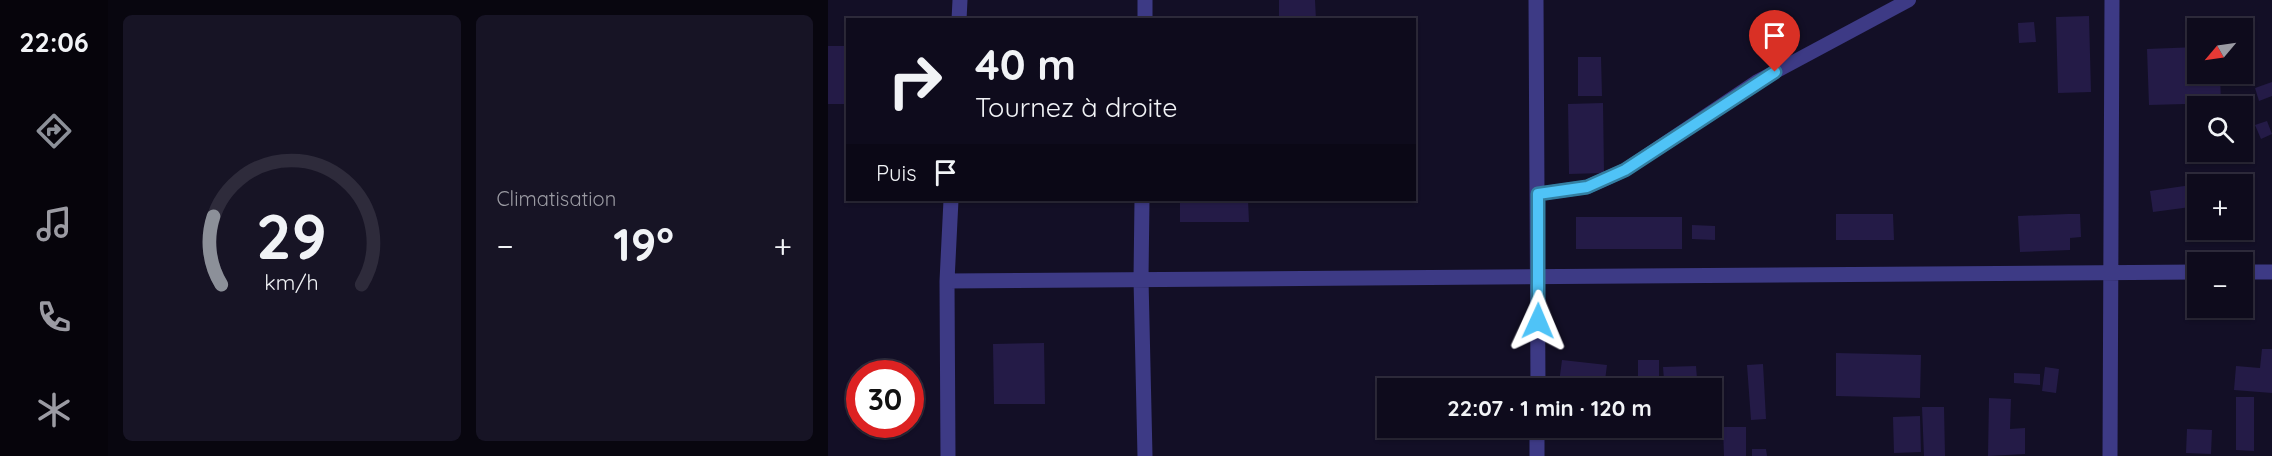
<!DOCTYPE html>
<html lang="fr">
<head>
<meta charset="utf-8">
<style>
  body { margin:0; font-family:Quicksand,sans-serif; background:#171425; color:#f1f3f6; height:100vh; display:flex; flex-direction:column; font-size:22px; white-space:nowrap }
  * { box-sizing:border-box; margin:0 }
  p { font-size:20px; color:#9b9ba3 }
  .icon { flex:none; width:33px; height:33px; fill:none; stroke:currentColor; stroke-width:2; stroke-linecap:round; stroke-linejoin:round }
  .map { position:relative; flex:1; overflow:hidden }
  .panel { display:flex; flex-direction:column; gap:15px; padding:15px; background:#08060f; width:720px }
  .panel>* { flex:none }
  .banner { position:absolute; left:18px; top:18px; width:570px; height:183px; border-radius:0px; box-shadow:0 2px 4px #0004,0 0 0 2px #2e2b3b; background:#0e0b1c; color:#f1f3f6; overflow:hidden }
  .needle { width:39px; rotate:241deg }
  .tools { position:absolute; left:1359px; top:18px; display:grid; gap:12px }
  .tools a { display:grid; place-items:center; width:66px; height:66px; border-radius:0px; background:#0e0b1c; box-shadow:0 2px 4px #0004,0 0 0 2px #2e2b3b; font-size:30px }
  .speed { position:absolute; left:18px; top:360px; display:flex; gap:12px; font-size:30px; font-weight:700; text-align:center }
  .speed>* { display:grid; place-content:center; width:78px; height:78px; border-radius:50%; background:#0e0b1c; box-shadow:0 2px 4px #0004,0 0 0 2px #2e2b3b; line-height:1 }
  .speed .limit { border:9px solid #d22; background:#fff; color:#111 }
  .pin { position:absolute; display:grid; place-items:center; width:51px; height:51px; color:#fff; margin:-62px -26px; border-radius:50% 50% 50% 0; rotate:-45deg; box-shadow:0 0 6px #0007 }
  .pin .icon { rotate:45deg }
  .me { position:absolute; width:66px; margin:-33px; rotate:1deg; stroke-linejoin:round; filter:drop-shadow(0 0 4px #0008) }
  .turn { display:flex; align-items:center; gap:21px; height:126px; padding:0 30px; font-size:27px }
  .turn .icon { width:78px; height:78px; stroke-width:2.5 }
  .turn b { display:block; font-size:42px; line-height:51px }
  .then { display:flex; align-items:center; height:57px; padding:0 30px; background:#0003; gap:12px; font-size:22px }
  .big { font-size:45px; font-weight:700; line-height:1.1 }
  .panel .tile { flex:1; display:flex; flex-direction:column; justify-content:center; gap:9px; min-width:0; padding:0 21px; border-radius:9px; background:#171425 }
  .panel .dial { align-items:center; gap:0 }
  .dial svg { height:156px; overflow:visible; fill:none; stroke:#2e2b3b; stroke-width:7; stroke-linecap:round; text-anchor:middle }
  .dial text { fill:#f1f3f6; stroke:none }
  .heat { display:flex; justify-content:space-between; align-items:center; font-size:33px; direction:ltr }
  .panel .tiles { flex:1; display:grid; gap:15px; grid-template-columns:repeat(2,1fr) }
  .trip { position:absolute; left:549px; top:378px; width:345px; height:60px; border-radius:0px; background:#0e0b1c; box-shadow:0 2px 4px #0004,0 0 0 2px #2e2b3b; font-weight:700; line-height:60px; text-align:center }
  main { display:flex; flex:1; min-height:0 }
  .tab-bar { display:flex; flex-direction:column; width:108px; justify-content:space-around; align-items:center; background:#06040b; color:#9b9ba3 }
  .tab-bar .icon { width:42px; height:42px }
  .tab-bar .selected { color:#8c9099 }
  .tab-bar b { font-size:27px; color:#f1f3f6 }
  .map>svg:first-child { display:block }
</style>
</head>
<body>
<main>
<nav class="tab-bar">
<b>22:06</b>
<svg class="icon selected" aria-label="directions" viewBox="0 0 24 24"><path d="M12 3l9 9-9 9-9-9zM9 14v-3h6M13 9l2 2-2 2"/></svg>
<svg class="icon" aria-label="music" viewBox="0 0 24 24"><path d="M9 18V5l10-2v13"/><circle cx="6" cy="18" r="3"/><circle cx="16" cy="16" r="3"/></svg>
<svg class="icon" aria-label="phone" viewBox="0 0 24 24"><path d="M5 4h4l2 5-3 2q2 4 5 5l2-3 5 2v4C11 20 4 13 5 4z"/></svg>
<svg class="icon" aria-label="climate" viewBox="0 0 24 24"><path d="M12 3v18M4 7l16 10M4 17L20 7"/></svg>
</nav>
<section class="panel">
<div class="tiles">
<div class="tile dial"><svg viewBox="0 0 100 80">
<path d="M14 69A42 42 0 1 1 86 69"/>
<path d="M14 69A42 42 0 0 1 10 34" stroke="#8c9099"/>
<text x="50" y="56" font-size="32" font-weight="700">29</text>
<text x="50" y="72" font-size="11">km/h</text>
</svg></div>
<div class="tile"><p>Climatisation</p>
<div class="heat"><a>−</a><b class="big">19°</b><a>+</a></div>
</div>
</div>
</section>
<div class="map">
<svg width="1444" height="456" viewBox="0 0 1444 456">
  <rect width="100%" height="100%" fill="#130f26"/>
  <path fill="#241b47" d="M451 0H487L488 20H451Z
    M1261 16 1263 92 1230 93 1228 17Z
    M1206 22 1208 42 1191 43 1190 23Z
    M0 46H20V104H0Z
    M1370 47V74H1392L1393 103 1321 105 1319 49Z
    M750 57H773L774 96H750Z
    M1444 82V96L1431 101 1427 88Z
    M775 103 776 173 741 174 740 104Z
    M1439 121 1444 134 1433 139 1427 125Z
    M1422 177 1425 199 1414 200V184H1379Z
    M1370 184V206L1325 212 1322 191Z
    M352 200H420L421 222H352Z
    M1008 214H1065L1066 240H1008Z
    M1240 214H1252L1253 237 1242 238V250L1192 252 1190 216Z
    M748 217H854V249H748Z
    M864 225 887 226V240L864 239Z
    M216 343 217 404H166L165 344Z
    M1434 349H1444V393L1406 390 1408 366 1432 368Z
    M1008 353 1093 355 1092 398 1008 396Z
    M734 360 779 365 776 388 731 383Z
    M810 360H831V388H810Z
    M935 364 938 419 923 420 919 365Z
    M868 366 869 379 836 380 835 367Z
    M1217 367 1231 369 1228 393 1214 391Z
    M1186 373 1212 374V385L1186 383Z
    M1408 397H1426V451L1408 450Z
    M1161 398 1183 399 1182 429 1197 428V454L1160 456Z
    M1094 407H1116L1117 456H1096Z
    M884 409H895V426L884 427Z
    M1092 416 1093 452 1066 453 1065 417Z
    M895 427H918V456H896Z
    M1359 429 1384 430 1383 454 1358 453Z
    M924 449H938L939 456H924Z"/>
  <g fill="none" stroke-linecap="round" stroke-linejoin="round">
    <path stroke="#3d3a85" stroke-width="14" d="M710 194 759 187 797 170 928 82 1081 0"/>
    <path stroke="#3d3a85" stroke-width="15" d="M708 0 710 388
      M131 20 132 0
      M317 20V0
      M314 200 313 279 317 456
      M1414 272H1444
      M119 281 1370 272
      M120 456 119 281 123 200
      M709 456V428
      M1282 456 1284 0"/>
  </g>
  <g fill="none" stroke-linecap="round" stroke-linejoin="round">
    <g stroke="#337fa1" stroke-width="15">
      <path id="route" d="M710 321V194L759 187 797 170 947 72"/>
    </g>
    <use href="#route" stroke="#4fc3f7" stroke-width="10"/>
  </g>
</svg>
<div class="tools">
<a><svg class="needle" viewBox="-14 -14 28 28"><path d="M0-13l5 13h-10z" fill="#e53935"/><path d="M0 13l5-13h-10z" fill="#9b9ba3"/></svg></a>
<a><svg class="icon" aria-label="search" viewBox="0 0 24 24"><circle cx="10" cy="10" r="6"/><path d="M15 15l6 6"/></svg></a>
<a>+</a>
<a>−</a>
</div>
<div class="speed"><div class="limit">30</div></div>
<div class="pin" style="left:947px;top:72px;background:#d93025"><svg class="icon" aria-label="arrive" viewBox="0 0 24 24"><path d="M6 21V4h12l-3 4 3 4H6"/></svg></div>
<svg class="me" style="left:710px;top:321px" viewBox="-20 -20 40 40"><path d="M0-17L14 15 0 8-14 15z" fill="#4fc3f7" stroke="#fff" stroke-width="4"/></svg>
<div class="trip">22:07 · 1 min · 120 m</div>
<div class="banner">
<div class="turn"><svg class="icon" aria-label="right" viewBox="0 0 24 24"><path d="M7 20v-9h11M14 6l5 5-5 5"/></svg><div><b>40 m</b>Tournez à droite</div></div>
<div class="then">Puis<svg class="icon" aria-label="arrive" viewBox="0 0 24 24"><path d="M6 21V4h12l-3 4 3 4H6"/></svg></div>
</div>
</div>
</main>
</body>
</html>
